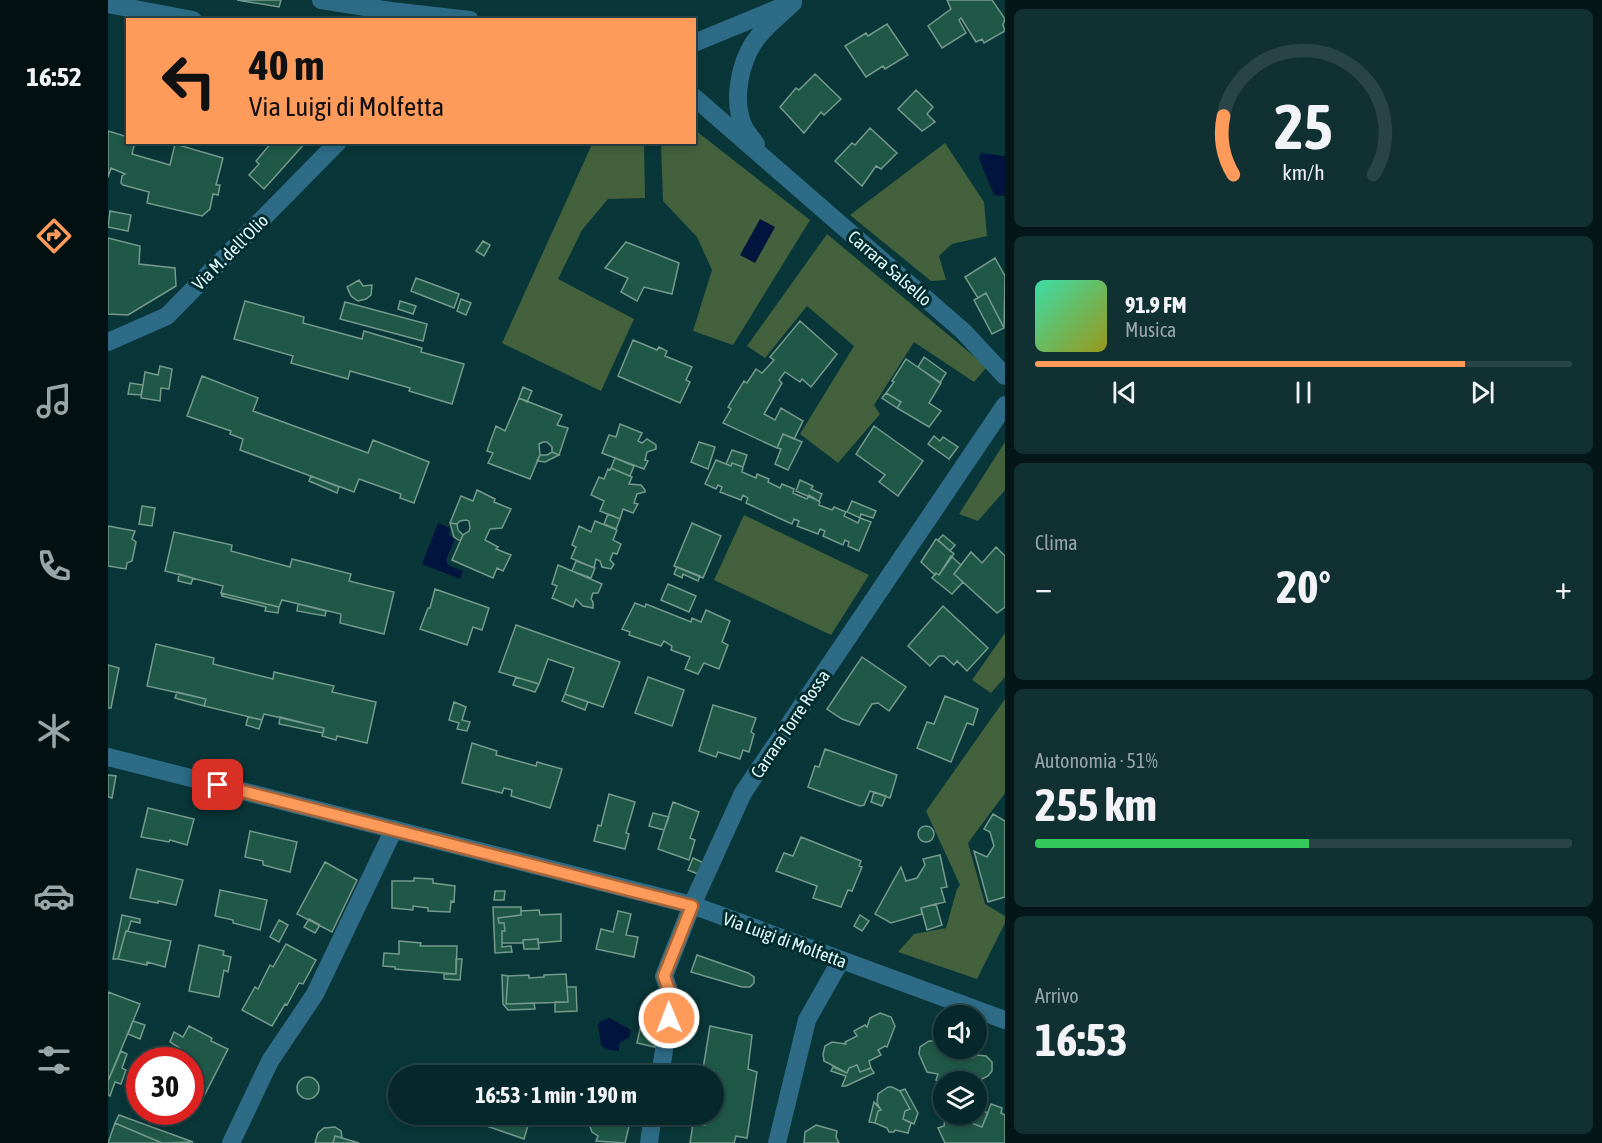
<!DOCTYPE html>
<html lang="it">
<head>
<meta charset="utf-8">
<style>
  body { margin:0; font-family:"Asap Condensed",sans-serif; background:#103032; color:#f1f3f6; height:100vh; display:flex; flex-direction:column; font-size:22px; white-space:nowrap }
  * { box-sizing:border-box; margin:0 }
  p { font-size:20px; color:#98a6a8 }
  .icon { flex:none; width:33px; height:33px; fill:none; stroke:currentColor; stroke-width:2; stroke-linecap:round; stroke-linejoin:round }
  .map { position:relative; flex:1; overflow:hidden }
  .sheet { display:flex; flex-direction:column; gap:9px; padding:9px; background:#041617; width:597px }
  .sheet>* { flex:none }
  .hud { position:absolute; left:18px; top:18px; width:570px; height:126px; border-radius:0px; box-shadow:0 3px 9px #0003,0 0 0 2px #284447; background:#ff9b5a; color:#111; overflow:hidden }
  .buttons { position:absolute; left:825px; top:1005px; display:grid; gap:12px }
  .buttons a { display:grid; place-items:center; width:54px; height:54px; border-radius:50%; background:#07282a; box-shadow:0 3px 9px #0003,0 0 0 2px #284447; font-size:30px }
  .speed { position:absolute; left:18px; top:1047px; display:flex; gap:12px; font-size:30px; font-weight:700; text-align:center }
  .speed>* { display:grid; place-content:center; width:78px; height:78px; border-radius:50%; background:#07282a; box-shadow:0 3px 9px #0003,0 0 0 2px #284447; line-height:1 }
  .speed .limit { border:9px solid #d22; background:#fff; color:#111 }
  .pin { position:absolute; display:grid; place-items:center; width:51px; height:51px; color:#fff; margin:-26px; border-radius:12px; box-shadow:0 3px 9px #0006 }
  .me { position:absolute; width:66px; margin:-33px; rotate:359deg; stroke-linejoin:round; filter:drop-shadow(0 0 4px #0008) }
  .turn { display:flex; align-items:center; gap:21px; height:126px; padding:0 24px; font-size:27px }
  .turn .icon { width:78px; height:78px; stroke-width:2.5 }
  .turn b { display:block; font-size:42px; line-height:51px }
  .big { font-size:45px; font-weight:700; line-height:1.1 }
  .sheet .widget { flex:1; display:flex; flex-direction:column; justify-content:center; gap:9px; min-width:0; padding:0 21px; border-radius:9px; background:#103032 }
  .sheet .dial { align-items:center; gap:0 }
  .dial svg { height:156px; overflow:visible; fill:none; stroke:#284447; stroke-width:7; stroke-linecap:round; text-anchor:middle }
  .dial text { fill:#f1f3f6; stroke:none }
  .song { display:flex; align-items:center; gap:18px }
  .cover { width:72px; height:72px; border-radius:9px; background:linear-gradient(135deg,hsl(160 70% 55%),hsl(60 70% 35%)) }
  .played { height:6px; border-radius:3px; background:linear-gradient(90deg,#ff9b5a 80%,#284447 80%) }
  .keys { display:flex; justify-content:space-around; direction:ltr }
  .heat { display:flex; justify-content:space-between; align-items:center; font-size:33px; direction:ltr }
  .charge { height:9px; border-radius:4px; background:linear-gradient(90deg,#34c759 51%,#284447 0) }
  .trip { position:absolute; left:280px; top:1065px; width:336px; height:60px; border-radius:30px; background:#07282a; box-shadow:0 3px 9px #0003,0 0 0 2px #284447; font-weight:700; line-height:60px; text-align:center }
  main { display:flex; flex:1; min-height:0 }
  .tabs { display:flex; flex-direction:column; width:108px; justify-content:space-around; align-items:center; background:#031011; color:#98a6a8 }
  .tabs .icon { width:42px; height:42px }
  .tabs .on { color:#ff9b5a }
  .tabs b { font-size:27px; color:#f1f3f6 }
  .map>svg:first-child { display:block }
</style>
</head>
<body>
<main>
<nav class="tabs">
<b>16:52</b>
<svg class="icon on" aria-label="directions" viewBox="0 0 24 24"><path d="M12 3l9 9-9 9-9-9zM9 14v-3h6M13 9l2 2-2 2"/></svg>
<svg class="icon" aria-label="music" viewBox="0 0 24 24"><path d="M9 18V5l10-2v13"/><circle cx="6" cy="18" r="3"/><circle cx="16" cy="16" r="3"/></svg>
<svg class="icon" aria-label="phone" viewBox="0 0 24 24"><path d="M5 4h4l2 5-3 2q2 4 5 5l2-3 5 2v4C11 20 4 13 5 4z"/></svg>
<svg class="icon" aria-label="climate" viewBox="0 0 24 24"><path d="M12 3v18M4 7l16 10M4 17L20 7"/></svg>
<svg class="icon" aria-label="car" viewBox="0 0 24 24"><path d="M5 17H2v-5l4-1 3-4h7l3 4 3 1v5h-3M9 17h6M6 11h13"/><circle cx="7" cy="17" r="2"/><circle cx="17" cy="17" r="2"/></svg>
<svg class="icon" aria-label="filters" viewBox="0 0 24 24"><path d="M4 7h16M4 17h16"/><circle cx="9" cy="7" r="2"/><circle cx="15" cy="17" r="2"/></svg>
</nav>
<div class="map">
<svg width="897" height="1143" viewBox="0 0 897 1143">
  <rect width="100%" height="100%" fill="#093638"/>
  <path fill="#42613c" d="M587 130 702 220 625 345 585 331 604 270 589 237 555 201 553 143 586 142Z
    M485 142 536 143 537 198 500 199 474 230 450 279 526 319 493 391 394 343Z
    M837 143 876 202 879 236 844 244 831 256 838 280 823 281 742 215Z
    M719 234 879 367 866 382 806 342 766 405 772 414 730 463 692 434 746 346 699 306 657 358 639 346Z
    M897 442V490L870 521 851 514Z
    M636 515 761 575 723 635 606 580Z
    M897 633V677L883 693 864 680Z
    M897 699V793L860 843 877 904 897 916V923L869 979 790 952 806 934 838 928 849 889 852 885 818 811Z"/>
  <path fill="#00143e" d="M873 153 897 156V196L886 195 871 158Z
    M652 219 667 227 647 263 632 255Z
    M330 523 342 528 341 535 347 539 338 560 340 565 355 571 352 579 314 564Z
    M501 1018 523 1030 522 1037 511 1043V1051L497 1049 493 1045 490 1024 493 1021Z"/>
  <path fill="#1f5847" stroke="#759a8c" stroke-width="1.5" d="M129 0H173L171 7Z
    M839 0H884L897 19 895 25 897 31 876 43 874 39 868 42 853 18 851 20 858 33 834 48 820 26 843 9Z
    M779 24 800 55 777 69 775 66 758 77 737 46 758 33 760 36Z
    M707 74 733 99 716 115 713 112 696 133 672 107 688 88 691 90Z
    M808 90 825 107 819 114 827 122 814 131 790 109Z
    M762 128 789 153 773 169 768 166 754 186 727 161 744 143 747 145Z
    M0 131 20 137V142H27L24 154 62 165 67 144 115 158 108 185H112L110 195 105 194 102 209 94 216 39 203 41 192 15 185 13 183 14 176 17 174 3 168 0 177Z
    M164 142H198L156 189 141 175 151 164 148 161Z
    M2 211 23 215 20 231 0 227Z
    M0 238 32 246 31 264 67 268 68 286 20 315 0 314Z
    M375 241 382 245 376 256 368 251Z
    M518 242 571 263 564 294 536 287 529 301 513 292 520 278 497 268Z
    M887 258 897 276 896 328 878 293 870 298 857 277Z
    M308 278 351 294 346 308 303 291Z
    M251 280 255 286 264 285 263 295 258 299 250 301 243 296 239 287Z
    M878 293 896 328 884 334 866 300Z
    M353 299 363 303 358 315 349 311Z
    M137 301 196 317 195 323 254 339 256 331 314 348 313 352 356 364 344 404 301 391 302 388 242 371 240 379 183 363 185 356 126 339Z
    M292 301 308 306 305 314 290 309Z
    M237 302 319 324 315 341 232 319Z
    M692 321 729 354 703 387 694 379 692 382 677 372 671 380 674 383 656 414 667 420 673 408 695 421 686 439 675 434 669 448 615 423 623 409 620 407 636 381 639 383 648 369 654 373 666 360 662 357Z
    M525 340 549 350 551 347 559 351 557 356 584 367 578 380 582 382 572 403 510 376Z
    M816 357 838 373 832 383 810 367Z
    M798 359 833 383 821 403 833 411 821 427 789 408 793 402 778 393 786 382 784 381Z
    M52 366 64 369 61 389 53 388 52 401 33 398 37 372 50 375Z
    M94 376 150 398 145 411 260 453 265 440 321 462 306 503 292 498 293 494 251 479 246 492 132 450 135 439 122 434 123 431 79 416Z
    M22 383 35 385 33 395 20 394Z
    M415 387 424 391 419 402 411 398Z
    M778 393 793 402 789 408 774 398Z
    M411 398 454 415 449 425 460 428 451 455 444 452V447L439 442H435L431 444 432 455 422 479 380 463 385 453 379 451 388 426 397 431Z
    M512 424 534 433 530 441 534 443 539 439 548 445V449L539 452 537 460 540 461 536 469 494 453 501 435 508 437Z
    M766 426 815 461 790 496 771 482 777 475 748 454Z
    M675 434 694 442 680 470 667 464 673 449 669 448Z
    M826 436 832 441 835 437 850 447 841 459 820 444Z
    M591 442 607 447 600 469 583 462Z
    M624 450 639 455 635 467 624 463 623 466 618 464Z
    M444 452 451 455 437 462 429 461 432 455H439Z
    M507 458 526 466 522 476 503 468Z
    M608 460 623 466 624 463 635 467 634 472 648 478 649 474 661 479 660 482 672 488 674 484 686 489 685 493 699 499 701 495 712 502 711 505 724 510 726 507 738 512 736 516 750 523 752 518 763 522 751 551 740 546 741 542 737 540 735 545 715 536 717 531 712 529 710 534 689 526 691 521 686 519 684 524 638 503 640 498 635 495 633 500 612 492 614 487 610 485 608 489 597 484Z
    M503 468 524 477 521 484 533 485 537 490V492L529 494 526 503 530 504 525 513 515 509 512 519 492 511 496 501 483 495 491 477 496 479 500 469 502 470Z
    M203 476 231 487 229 493 201 481Z
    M692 480 705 486 703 489 714 494 711 501 688 491Z
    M369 490 387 499 386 502 403 509 394 528 382 529 377 540 390 547 388 549 403 555 395 571 389 568 385 578 344 560 355 535 361 531 362 528 361 521 358 520 352 521 349 524 342 523 353 496 365 501Z
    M744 501 768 511 765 518 753 514 752 518 739 512Z
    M34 506 47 508 44 526 31 524Z
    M500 514 512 519 508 529 496 524Z
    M487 521 509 530 505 540 513 544 509 554 505 553 502 560 506 564 503 569 494 567 492 561 488 559 486 568 463 558 468 547 464 545 471 526 483 532Z
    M342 523 349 524 350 530 355 535 352 541 346 537Z
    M584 523 613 536 595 578 566 566Z
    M0 526 27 531 24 539 28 542 24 561 19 563 18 569 0 566Z
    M66 532 124 545 123 551 182 567 184 559 243 574 241 581 286 592 276 634 232 623 233 614 174 600 171 607 113 593 115 586 57 571Z
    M835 535 847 545 842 551 830 540Z
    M828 539 846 554 831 575 828 573 827 575 813 562Z
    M888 547 897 556V607L889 613 846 574 863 552 874 563Z
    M843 556 853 565 846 574 855 582 844 594 824 578 828 573 831 575Z
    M468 561 487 568 483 578 464 571Z
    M450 565 494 584 490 593H485L483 599 485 602V608L475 606 468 599 465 607 444 598 449 586 444 584Z
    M569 567 592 576 590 581 575 574 574 578 566 574Z
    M71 574 85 578 83 584 70 581Z
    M560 584 588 596 581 612 553 600Z
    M327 589 381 608 374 630 365 627 359 645 312 629 320 608H322Z
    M113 593 171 607 170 613 157 611 158 607 114 596Z
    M527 603 537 607 538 604 583 622 584 618 593 622 598 610 622 621 614 642 620 645 611 669 596 663 590 674 577 669 582 657 563 650 564 646 556 641 553 646 521 635 522 632 514 629Z
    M190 604 218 611 217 616 189 611Z
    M835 606 880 648 859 671 849 661 846 665 836 656H831L822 666 800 646Z
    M408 625 512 662 495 707 457 694 466 668 440 659 431 684 391 672Z
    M48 644 106 658 105 664 165 679 166 672 226 686 224 692 268 702 259 743 229 736 228 740 214 736 216 728 156 714 154 720 96 706 98 699 39 686Z
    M754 657 798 687 781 711 770 703 764 704 751 725 734 719 719 709Z
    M0 665 11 668 3 708H0Z
    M408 677 431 684 427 692 405 685Z
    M540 677 576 690 564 726 527 713Z
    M69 692 98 699 96 706 67 698Z
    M457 694 480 702 477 710 454 701Z
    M837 696 870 709 865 725 859 723 843 762 809 748 819 722 826 724Z
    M346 702 358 707 354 720 362 722 359 731 349 729 351 723 341 720Z
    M605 705 648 718 643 732 646 734 641 752 635 750 632 759 610 752 608 757 591 751Z
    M140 717 154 720 151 729 138 725Z
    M172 717 216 728 215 733 171 724Z
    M364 743 389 751 388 755 428 766 429 762 454 769 442 808 403 796 404 790 396 788 394 793 354 783Z
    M717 749 789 775 782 798 762 791 756 805 752 806 700 787 707 766 711 767Z
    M0 775 8 776 4 798 0 797Z
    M766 792 778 796 774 806 763 802Z
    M501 794 527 802 518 833 521 834 517 849 486 841 490 825 493 826Z
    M565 802 591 812 582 838 587 840 581 860 550 849Z
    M40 808 86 819 79 845 62 840 61 842 33 837Z
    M545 813 561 817 556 830 541 826Z
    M885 814 897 821V897L880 902 866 851 879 857 886 846 882 832 876 829Z
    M810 834a8 8 0 1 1 16 0a8 8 0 1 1-16 0Z
    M142 831 189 842 182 872 155 865V861L137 857Z
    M693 837 753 861 751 866 754 867 744 891 740 890 733 907 705 898 709 886 668 871 676 853 685 856Z
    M832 855 839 887 833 888 837 902 813 908 814 914 783 923 767 914 793 867 798 881 809 878 817 865 815 859Z
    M585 858 596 863 590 874 580 870Z
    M217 862 249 880 224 932 189 914Z
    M29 869 75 880 68 905 50 901V903L22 898Z
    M306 878 325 879V883L347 886 346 902 343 901 342 912 320 911V908L305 906V910L284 908V881H306Z
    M112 890 159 900 152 930 125 923V920L107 916Z
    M387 891H397L396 900H386Z
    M828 904 834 925 819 930 813 908Z
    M385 907H413V915L390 918 391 923H396L397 931H394V947L403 946 404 952 387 953Z
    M431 910 432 915 453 914V941L430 943V939L415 940V943H394V931H397L396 923H391L390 918 413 915V911Z
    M510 911 523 914 518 935 530 937 526 957 488 949 493 929 505 932Z
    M14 915 32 919V923L23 921 20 931H18L10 959H5Z
    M752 915 761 921 754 931 746 926Z
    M201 919 212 925 207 933 196 927Z
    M171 920 180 925 171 942 162 937Z
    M18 931 63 941 57 967 39 962V965L10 959Z
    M430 939 431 949H416L415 940Z
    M291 941 313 943 312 946H349L348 974 287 969V967L275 966 276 953 291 954Z
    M178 944 208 960 195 984 191 983 179 1005 177 1004 164 1026 134 1010 147 987 150 989 162 965 165 967Z
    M91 945 116 951 115 955 123 957 120 972 116 970 111 997 81 991Z
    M589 955 640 973 646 977V983L642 987H634L583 972Z
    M348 959H354L352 980 336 979V974H348Z
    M458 974 460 1002 398 1004 400 976 421 975V978L436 977V975Z
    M394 975 400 976 398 1004 426 1003 427 1009 400 1010 395 1004Z
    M459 987H468L469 1011 447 1012V1002H460Z
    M0 992 32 1004 0 1081Z
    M536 1011 554 1015 547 1047 529 1043Z
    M772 1013 783 1017 787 1026 779 1047 777 1046 770 1050 773 1055 761 1061 763 1068 752 1072 749 1065 741 1068 739 1073 716 1061 715 1054 717 1046 724 1042 738 1044 737 1042 749 1036 746 1031 757 1025 759 1027 762 1018Z
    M25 1021 37 1025 32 1039 20 1034Z
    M81 1026 104 1038 103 1041 120 1049 95 1098 82 1091V1060H68L73 1049 62 1042 66 1032 75 1037Z
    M602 1026 644 1035 640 1069 649 1072 639 1138 628 1136 626 1143H582L585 1124 597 1125 599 1114H606V1071L595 1069Z
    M821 1041H827L832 1044 835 1051 849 1055 850 1053 864 1058 869 1055 878 1056 884 1062V1071L880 1076 868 1082 854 1080 836 1082V1083L828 1080 830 1074 819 1072 811 1054 812 1047Z
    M13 1051 19 1054 14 1068 18 1070 13 1084 7 1082 2 1096 0 1095V1081Z
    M46 1051 66 1060H42Z
    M749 1065 752 1072 763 1068 766 1073 738 1086H734L738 1076 723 1071 725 1067 739 1073 741 1068Z
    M391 1066 421 1076H388Z
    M189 1088a11 11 0 1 1 22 0a11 11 0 1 1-22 0Z
    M780 1087H784L792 1091 802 1109 797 1111 795 1119 803 1123 800 1133 787 1130 786 1132H781L779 1128 767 1123 770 1111 773 1110 769 1103 770 1094Z
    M797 1089 810 1113 806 1124 795 1119 797 1111 802 1109 792 1091Z
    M766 1102 773 1110 770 1111 767 1123 761 1122Z
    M883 1104 894 1108 893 1113 897 1115V1143H837L830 1128 836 1126 837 1118 840 1115H857L861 1122 874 1127Z
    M868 1108 880 1113 874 1127 861 1122 864 1114H868Z
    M376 1114H397L421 1122 416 1139 373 1124Z
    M397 1114H424L421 1122Z
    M470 1114H524L517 1143 488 1141 490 1136 484 1132 480 1121 469 1117Z
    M11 1115 85 1142 54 1143 7 1123Z
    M7 1123 54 1143H0Z
    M708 1125 729 1131 728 1137 731 1143H696L697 1132Z
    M227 1127 233 1131 234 1138 227 1136 225 1143H207L210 1133 216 1128Z
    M227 1136 234 1138 251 1143H225Z"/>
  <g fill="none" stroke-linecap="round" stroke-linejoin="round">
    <path stroke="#2d6b86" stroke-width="18" d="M213 0 283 11 362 20
      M0 4 85 20
      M586 43 676 6
      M586 97 855 331 897 376
      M648 144C644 139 640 134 637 129 625 107 630 73 641 51 650 32 670 17 685 3
      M0 342 59 316 230 142
      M0 757 584 905 897 1020
      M552 1076 564 999 556 976 584 905 635 793 897 405
      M123 1143 162 1061 207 994 286 829
      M541 1143 545 1114
      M669 1143 699 1020 733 960"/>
  </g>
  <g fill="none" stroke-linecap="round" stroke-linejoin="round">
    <g stroke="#a6653a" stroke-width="15">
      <path id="route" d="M110 785 584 906 556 976 564 999 561 1018"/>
    </g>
    <use href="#route" stroke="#ff9b5a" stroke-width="10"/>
  </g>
  <g text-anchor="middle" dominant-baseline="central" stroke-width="6" stroke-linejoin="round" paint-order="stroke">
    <g font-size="18" fill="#e4fafb" stroke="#002c2e">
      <text transform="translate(122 252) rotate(-45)">Via M. dell'Olio</text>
      <text transform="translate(782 268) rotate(41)">Carrara Salsello</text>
      <text transform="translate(682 724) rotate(-56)">Carrara Torre Rossa</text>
      <text transform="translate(677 940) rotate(20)">Via Luigi di Molfetta</text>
    </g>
  </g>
</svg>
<div class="buttons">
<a><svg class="icon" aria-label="sound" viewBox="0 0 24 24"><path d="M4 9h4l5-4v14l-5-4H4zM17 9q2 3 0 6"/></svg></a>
<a><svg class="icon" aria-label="layers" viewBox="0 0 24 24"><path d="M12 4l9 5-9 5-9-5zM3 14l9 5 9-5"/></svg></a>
</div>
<div class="speed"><div class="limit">30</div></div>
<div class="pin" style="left:110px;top:785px;background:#d93025"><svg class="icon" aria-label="arrive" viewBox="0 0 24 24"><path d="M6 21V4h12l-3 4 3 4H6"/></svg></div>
<svg class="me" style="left:561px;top:1018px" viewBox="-20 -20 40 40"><circle r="17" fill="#ff9b5a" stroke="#fff" stroke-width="3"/><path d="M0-11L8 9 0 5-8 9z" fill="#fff"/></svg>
<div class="trip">16:53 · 1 min · 190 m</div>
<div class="hud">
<div class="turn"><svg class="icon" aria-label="left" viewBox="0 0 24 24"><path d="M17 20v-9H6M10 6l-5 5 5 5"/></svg><div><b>40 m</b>Via Luigi di Molfetta</div></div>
</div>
</div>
<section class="sheet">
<div class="widget dial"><svg viewBox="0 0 100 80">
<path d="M14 69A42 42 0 1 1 86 69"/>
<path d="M14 69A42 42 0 0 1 9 39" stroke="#ff9b5a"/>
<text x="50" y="56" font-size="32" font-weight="700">25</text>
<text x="50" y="72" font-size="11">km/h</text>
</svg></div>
<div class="widget">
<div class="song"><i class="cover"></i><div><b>91.9 FM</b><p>Musica</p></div></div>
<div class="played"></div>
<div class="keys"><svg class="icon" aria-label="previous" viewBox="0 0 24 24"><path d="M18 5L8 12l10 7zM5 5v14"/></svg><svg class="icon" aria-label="pause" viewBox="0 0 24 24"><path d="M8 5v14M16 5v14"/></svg><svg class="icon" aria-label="next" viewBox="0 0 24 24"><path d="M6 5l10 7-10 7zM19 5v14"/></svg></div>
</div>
<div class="widget"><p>Clima</p>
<div class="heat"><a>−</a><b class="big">20°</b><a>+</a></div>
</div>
<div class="widget"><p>Autonomia · 51%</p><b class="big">255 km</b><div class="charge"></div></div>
<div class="widget"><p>Arrivo</p><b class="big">16:53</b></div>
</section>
</main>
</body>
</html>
